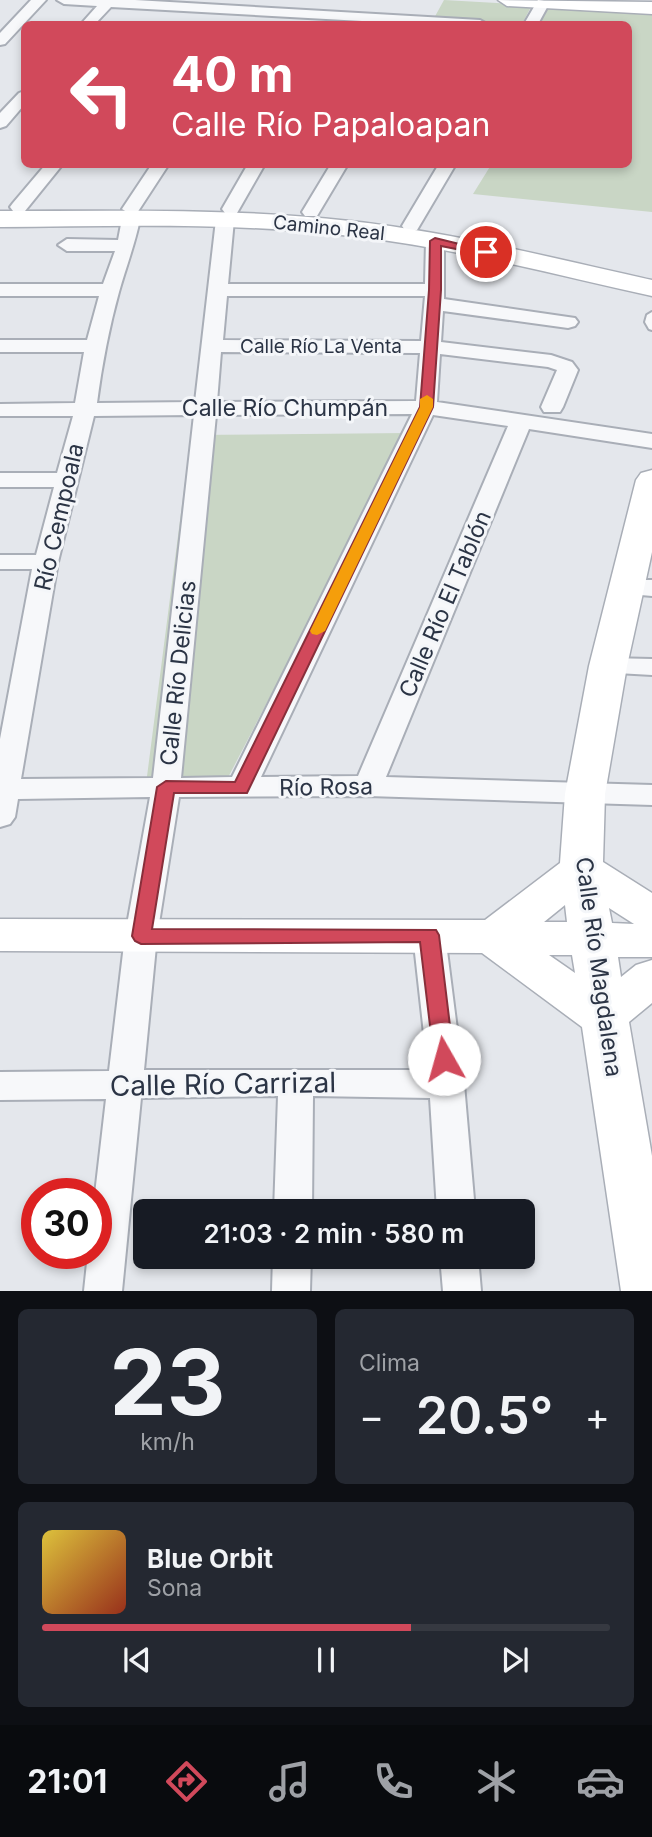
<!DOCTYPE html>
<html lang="es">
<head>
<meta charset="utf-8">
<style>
  body { margin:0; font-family:Inter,sans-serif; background:#242831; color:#f1f3f6; height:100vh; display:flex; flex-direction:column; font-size:26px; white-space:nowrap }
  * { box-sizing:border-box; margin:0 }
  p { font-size:23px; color:#9ea1a6 }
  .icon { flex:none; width:38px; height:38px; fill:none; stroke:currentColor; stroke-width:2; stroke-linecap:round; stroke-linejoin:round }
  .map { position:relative; height:1291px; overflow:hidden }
  .drawer { display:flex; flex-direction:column; gap:18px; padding:18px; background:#0d0f14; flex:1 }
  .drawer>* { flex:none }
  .guide { position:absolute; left:21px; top:21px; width:611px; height:147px; border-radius:10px; box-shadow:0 4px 10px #0003; background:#d1495b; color:#fff; overflow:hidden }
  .speed { position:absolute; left:21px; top:1178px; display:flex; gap:14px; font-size:35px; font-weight:700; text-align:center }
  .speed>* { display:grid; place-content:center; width:91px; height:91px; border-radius:50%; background:#171b24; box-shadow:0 4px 10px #0003; line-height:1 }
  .speed .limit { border:10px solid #d22; background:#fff; color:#111 }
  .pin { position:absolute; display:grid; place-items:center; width:60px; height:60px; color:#fff; margin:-30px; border:4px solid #fff; border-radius:50%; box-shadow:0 2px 7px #0007 }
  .me { position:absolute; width:77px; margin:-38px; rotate:353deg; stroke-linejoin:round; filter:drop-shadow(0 0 5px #0008) }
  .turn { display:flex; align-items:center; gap:24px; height:147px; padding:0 35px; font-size:32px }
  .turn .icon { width:91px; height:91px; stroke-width:2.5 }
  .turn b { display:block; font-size:49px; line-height:60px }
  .big { font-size:52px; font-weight:600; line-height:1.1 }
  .drawer .card { flex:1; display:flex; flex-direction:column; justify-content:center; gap:10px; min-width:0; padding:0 24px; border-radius:10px; background:#242831 }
  .drawer .dial { align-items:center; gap:0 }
  .dial b { font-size:91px; line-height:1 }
  .song { display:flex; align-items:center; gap:21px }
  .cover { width:84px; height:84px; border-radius:10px; background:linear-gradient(135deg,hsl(50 70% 55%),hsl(10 70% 35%)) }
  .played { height:7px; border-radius:4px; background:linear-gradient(90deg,#d1495b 65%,#363941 65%) }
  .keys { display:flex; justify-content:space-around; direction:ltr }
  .heat { display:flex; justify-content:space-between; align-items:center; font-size:38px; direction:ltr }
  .drawer .tiles { flex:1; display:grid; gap:18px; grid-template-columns:1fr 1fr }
  .card:last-child { grid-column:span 2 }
  .trip { position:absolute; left:133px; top:1199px; width:402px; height:70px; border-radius:10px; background:#171b24; box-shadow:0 4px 10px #0003; font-weight:600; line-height:70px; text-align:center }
  .dock { display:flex; height:112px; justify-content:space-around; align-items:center; background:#090b0e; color:#9ea1a6 }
  .dock .icon { width:49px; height:49px }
  .dock .active { color:#d1495b }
  .dock b { font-size:32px; color:#f1f3f6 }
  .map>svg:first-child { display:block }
</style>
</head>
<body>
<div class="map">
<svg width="652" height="1291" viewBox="0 0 652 1291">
  <rect width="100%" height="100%" fill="#e4e7ec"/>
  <path fill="#c9d6c5" d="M444 0 532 5 522 24 433 20Z
    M548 6 652 12V212L473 194 491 165 628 164V24H537Z
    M407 433 220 793 145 792 191 435Z"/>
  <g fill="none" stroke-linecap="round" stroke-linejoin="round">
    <g stroke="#a9aeb7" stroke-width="4">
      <path id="lane" d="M652 312V330L649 329 645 322 647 315Z"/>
    </g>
    <g stroke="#a9aeb7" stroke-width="4">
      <path id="street" d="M31 0H46L5 44 0 45V33Z
        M57 0H135L480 20 487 24H416L111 7 95 24H81L97 6 64 4Z
        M538 0 550 2 538 24H524Z
        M24 91V105L6 126 0 128V113L19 93Z
        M46 164H63L25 211H13L10 207 13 203Z
        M152 164H169L137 213 132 214 140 219C135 244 126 267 119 292 109 328 102 365 97 403L195 402 216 220 225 215 234 220 228 284H425L426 241 435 236 444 241V299L575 318 578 322 575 326 568 328 443 311 441 342 551 355 572 362 578 370 563 407 560 412H544L541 407 557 370 548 367 440 354 437 402 652 434V448L529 429 386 777 652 785V805L368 796 179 797 157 936 144 1070H428L413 935 418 927 429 923 440 927 445 935 464 1084 475 1211H437L430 1098 313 1096 312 1211H274L278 1096 141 1098 122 1291H84L88 1253H96L95 1194 106 1099 0 1100V1072L109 1071 125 936 150 797 18 799 15 817 10 824 0 827V739L32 569H0V555H36L54 487H0V473H57L73 416H0V404L75 403 84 352H0V340H87L99 296H0V284H103L115 251H67L58 245 67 239 118 240 122 219 130 214 122 209ZM227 296H425L421 341 223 340ZM221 352 420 353 416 401 217 402ZM412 414 232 777 181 778 216 415ZM194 415 153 778 21 779 58 562 94 416ZM433 415 508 426 358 776 261 777Z
        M248 164H265L237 213H225L222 209Z
        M331 164H348L317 216H305L302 212Z
        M439 164H456L417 230H405L402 226Z
        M627 580H652V596L618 593 614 588 618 583Z
        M608 658 652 659V675L599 672 595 666 599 660Z
        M273 1256H311L310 1291H272Z
        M440 1256H478L481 1291H443Z"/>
    </g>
    <g stroke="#a9aeb7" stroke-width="3">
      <path id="secondary" d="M498 0 652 2V14L507 6Z
        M0 211C117 211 234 208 350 221 452 232 552 258 652 280V296C552 274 452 247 350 236 234 222 117 226 0 227Z
        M652 470V552L627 666 605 794 603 862 652 893V957H618L621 977 636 965 652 960V1003L629 1022 652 1156V1291H621L582 1027 482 953 0 951V919L485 920 560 863 565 794 589 666 636 480 641 473ZM565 905 567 922H544ZM609 908 634 924 612 923ZM549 955H572L575 973Z"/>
    </g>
    <use href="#lane" fill="#f7f8fa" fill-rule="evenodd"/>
    <use href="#street" fill="#f7f8fa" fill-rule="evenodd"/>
    <use href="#secondary" fill="#fff" fill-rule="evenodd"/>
  </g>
  <path fill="#d1495b" stroke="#882f3b" stroke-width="2" d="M435 238 492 252 486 255 441 246V290L433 407 247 793H174L152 929 436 930 439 935 454 1059 451 1065 444 1068 437 1065 434 1059 420 942 141 944 135 941 132 936 157 787 166 781 235 782 420 407 429 290 430 241Z"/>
  <path fill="#f59e0b" d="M427 395 433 399V407L325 631 317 635 312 634 310 631 420 407V399Z"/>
  <g text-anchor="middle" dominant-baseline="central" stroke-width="6" stroke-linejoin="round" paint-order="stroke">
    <g font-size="19" fill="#2b3445" stroke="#f4f6f9">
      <text transform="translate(329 228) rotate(6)">Camino Real</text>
      <text x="321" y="346">Calle Río La Venta</text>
    </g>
    <g font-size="23" fill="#2b3445" stroke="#f4f6f9">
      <text x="285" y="408">Calle Río Chumpán</text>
      <text transform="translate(59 517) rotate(-77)">Río Cempoala</text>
      <text transform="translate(445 604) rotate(-67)">Calle Río El Tablón</text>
      <text transform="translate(178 673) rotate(-84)">Calle Río Delicias</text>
      <text transform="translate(326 787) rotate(-1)">Río Rosa</text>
      <text transform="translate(599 967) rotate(82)">Calle Río Magdalena</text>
    </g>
    <g font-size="28" fill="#2b3445" stroke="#f4f6f9">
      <text transform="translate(223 1084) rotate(-1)">Calle Río Carrizal</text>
    </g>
  </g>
</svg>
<div class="speed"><div class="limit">30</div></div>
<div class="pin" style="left:486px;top:252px;background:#d93025"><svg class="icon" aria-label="arrive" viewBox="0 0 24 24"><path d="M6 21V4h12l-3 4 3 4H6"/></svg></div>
<svg class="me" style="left:444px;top:1059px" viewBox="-20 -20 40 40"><circle r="19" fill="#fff"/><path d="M0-13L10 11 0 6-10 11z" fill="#d1495b"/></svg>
<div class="trip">21:03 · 2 min · 580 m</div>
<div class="guide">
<div class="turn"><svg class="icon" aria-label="left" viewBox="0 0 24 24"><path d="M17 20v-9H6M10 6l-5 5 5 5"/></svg><div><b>40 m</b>Calle Río Papaloapan</div></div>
</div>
</div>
<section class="drawer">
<div class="tiles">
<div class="card dial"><b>23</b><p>km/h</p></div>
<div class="card"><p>Clima</p>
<div class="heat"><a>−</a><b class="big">20.5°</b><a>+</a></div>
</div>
<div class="card">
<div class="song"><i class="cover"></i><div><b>Blue Orbit</b><p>Sona</p></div></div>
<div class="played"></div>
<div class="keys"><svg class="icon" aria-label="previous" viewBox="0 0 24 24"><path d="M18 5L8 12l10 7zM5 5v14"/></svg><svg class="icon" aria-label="pause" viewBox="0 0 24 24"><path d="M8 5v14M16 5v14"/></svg><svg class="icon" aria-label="next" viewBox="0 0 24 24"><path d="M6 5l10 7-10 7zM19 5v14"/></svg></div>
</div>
</div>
</section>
<nav class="dock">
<b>21:01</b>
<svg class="icon active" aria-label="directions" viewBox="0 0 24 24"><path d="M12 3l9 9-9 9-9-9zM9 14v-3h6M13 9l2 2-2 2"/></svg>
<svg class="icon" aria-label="music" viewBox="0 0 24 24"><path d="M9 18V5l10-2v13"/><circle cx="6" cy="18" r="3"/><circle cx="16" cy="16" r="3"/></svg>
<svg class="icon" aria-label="phone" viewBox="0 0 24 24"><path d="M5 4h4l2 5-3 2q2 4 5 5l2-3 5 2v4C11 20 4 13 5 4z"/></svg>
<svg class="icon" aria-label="climate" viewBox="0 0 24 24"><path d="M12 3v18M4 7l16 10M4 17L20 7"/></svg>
<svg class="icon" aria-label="car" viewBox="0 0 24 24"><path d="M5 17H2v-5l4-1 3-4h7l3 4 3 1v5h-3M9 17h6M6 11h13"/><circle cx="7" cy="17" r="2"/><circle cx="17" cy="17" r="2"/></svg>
</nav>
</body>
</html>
